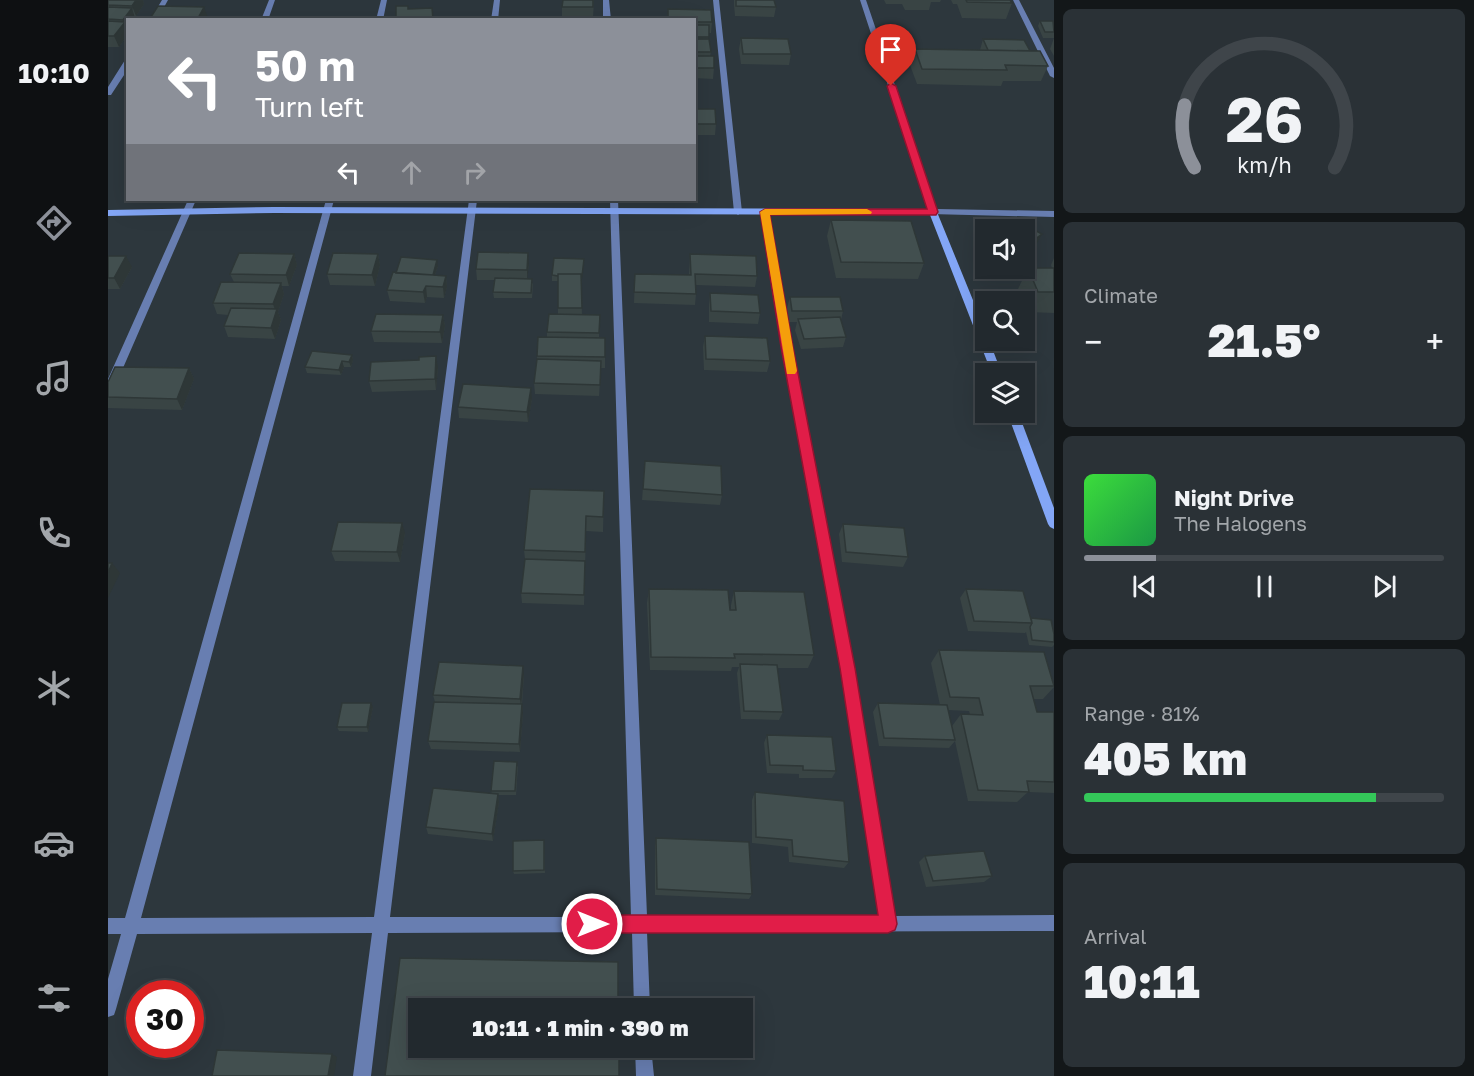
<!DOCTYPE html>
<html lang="en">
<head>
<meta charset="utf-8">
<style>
  body { margin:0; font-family:"Golos Text",sans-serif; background:#2a3136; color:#f1f3f6; height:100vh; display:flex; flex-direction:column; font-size:22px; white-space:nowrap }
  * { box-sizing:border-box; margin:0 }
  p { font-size:20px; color:#a2a6aa }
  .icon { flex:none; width:33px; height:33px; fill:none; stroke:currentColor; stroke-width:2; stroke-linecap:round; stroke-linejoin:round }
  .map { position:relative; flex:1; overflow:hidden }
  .panel { display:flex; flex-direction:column; gap:9px; padding:9px; background:#131719; width:420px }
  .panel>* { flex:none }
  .hud { position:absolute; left:18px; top:18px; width:570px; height:183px; border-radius:0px; box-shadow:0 6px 24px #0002,0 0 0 2px #3f454a; background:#8c9099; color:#fff; overflow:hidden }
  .fabs { position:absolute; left:867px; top:219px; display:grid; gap:12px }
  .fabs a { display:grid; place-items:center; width:60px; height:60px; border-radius:0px; background:#22292e; box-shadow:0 6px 24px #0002,0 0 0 2px #3f454a; font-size:30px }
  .speed { position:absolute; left:18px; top:980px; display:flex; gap:12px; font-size:30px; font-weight:700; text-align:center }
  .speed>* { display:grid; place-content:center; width:78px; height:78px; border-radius:50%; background:#22292e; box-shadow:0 6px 24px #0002,0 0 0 2px #3f454a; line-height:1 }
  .speed .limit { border:9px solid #d22; background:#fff; color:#111 }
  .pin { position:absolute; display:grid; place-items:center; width:51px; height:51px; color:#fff; margin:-62px -26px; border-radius:50% 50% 50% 0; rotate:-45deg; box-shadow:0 0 6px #0007 }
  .pin .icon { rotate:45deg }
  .me { position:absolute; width:66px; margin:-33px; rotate:90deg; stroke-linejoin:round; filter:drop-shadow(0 0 4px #0008) }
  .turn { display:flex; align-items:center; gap:21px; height:126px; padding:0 30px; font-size:27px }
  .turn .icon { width:78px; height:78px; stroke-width:2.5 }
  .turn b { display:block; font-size:42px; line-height:51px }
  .lanes { display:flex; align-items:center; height:57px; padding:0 30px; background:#0003; justify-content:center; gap:30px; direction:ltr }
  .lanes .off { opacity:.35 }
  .big { font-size:45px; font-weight:800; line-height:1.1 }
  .panel .widget { flex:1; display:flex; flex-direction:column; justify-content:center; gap:9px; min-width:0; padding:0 21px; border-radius:9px; background:#2a3136 }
  .panel .dial { align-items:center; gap:0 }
  .dial svg { height:156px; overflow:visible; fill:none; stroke:#3f454a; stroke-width:7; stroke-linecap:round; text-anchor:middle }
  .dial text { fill:#f1f3f6; stroke:none }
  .song { display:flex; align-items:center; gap:18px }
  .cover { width:72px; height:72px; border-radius:9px; background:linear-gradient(135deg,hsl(120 70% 55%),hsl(140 70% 35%)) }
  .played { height:6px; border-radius:3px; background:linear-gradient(90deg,#8c9099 20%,#3f454a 20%) }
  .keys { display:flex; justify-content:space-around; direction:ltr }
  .heat { display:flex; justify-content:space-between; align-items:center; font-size:33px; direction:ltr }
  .charge { height:9px; border-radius:4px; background:linear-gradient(90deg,#34c759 81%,#3f454a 0) }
  .trip { position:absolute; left:300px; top:998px; width:345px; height:60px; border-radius:0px; background:#22292e; box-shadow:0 6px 24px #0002,0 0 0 2px #3f454a; font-weight:800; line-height:60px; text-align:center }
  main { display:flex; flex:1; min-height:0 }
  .tabs { display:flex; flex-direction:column; width:108px; justify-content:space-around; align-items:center; background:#0e1012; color:#a2a6aa }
  .tabs .icon { width:42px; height:42px }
  .tabs .selected { color:#8c9099 }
  .tabs b { font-size:27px; color:#f1f3f6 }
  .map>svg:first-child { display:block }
</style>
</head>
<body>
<main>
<nav class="tabs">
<b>10:10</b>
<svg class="icon selected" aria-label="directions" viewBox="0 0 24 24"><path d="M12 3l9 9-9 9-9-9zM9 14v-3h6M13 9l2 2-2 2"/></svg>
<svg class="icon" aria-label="music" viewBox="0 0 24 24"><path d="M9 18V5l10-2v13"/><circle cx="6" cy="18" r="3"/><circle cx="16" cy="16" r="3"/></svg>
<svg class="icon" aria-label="phone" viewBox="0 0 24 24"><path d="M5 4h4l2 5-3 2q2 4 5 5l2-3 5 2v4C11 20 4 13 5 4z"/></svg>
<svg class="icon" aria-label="climate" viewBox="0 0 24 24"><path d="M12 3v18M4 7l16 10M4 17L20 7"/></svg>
<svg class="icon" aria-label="car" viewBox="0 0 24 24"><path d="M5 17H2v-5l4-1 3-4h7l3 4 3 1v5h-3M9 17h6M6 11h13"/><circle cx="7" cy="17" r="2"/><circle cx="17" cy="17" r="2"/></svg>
<svg class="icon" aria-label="filters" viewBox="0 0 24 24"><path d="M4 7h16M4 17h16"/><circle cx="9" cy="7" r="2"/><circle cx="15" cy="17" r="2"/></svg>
</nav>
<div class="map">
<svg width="946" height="1076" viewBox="0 0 946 1076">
  <rect width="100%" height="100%" fill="#2d373d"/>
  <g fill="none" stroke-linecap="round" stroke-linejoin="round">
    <path fill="#687eb1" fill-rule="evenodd" d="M54 0H60L49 20H42Z
      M161 0H167L160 20H153Z
      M273 0H279L275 20H268Z
      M386 0H392L390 20H383Z
      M495 0H501L503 20H495Z
      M605 0H611L634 212 630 215 626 212Z
      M752 0H758L829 209 946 211V217L822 214Z
      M905 0H911L946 68V78L942 76Z
      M17 60H20V69L3 95H0V87Z
      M80 200H88L5 391 0 395V379Z
      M218 200H226L33 918 266 917 361 200H369L282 917H523L502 200H510L539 916H771L733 668 674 347 653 212 657 209 661 212 684 347 747 668 786 916 946 915V931L539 932 542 1008H526L524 932 280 933 263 1076H245L264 933 29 934 8 1009 6 1015 0 1017V979L13 934H0V918H17Z
      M527 1047H543L546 1076H528Z"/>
    <path fill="#83a6f6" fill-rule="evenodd" d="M166 207 825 209 829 212 878 332V340H881L894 374H884L822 215 166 213 0 216V210Z
      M899 412H910L946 508V529L942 527 940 524Z"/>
  </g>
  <path fill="#394444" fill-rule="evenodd" d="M0 0H35L36 4 28 16H27V18L26 20H20V34L11 47H0Z
    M486 0 485 18 454 17V7Z
    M626 0H666L668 7 666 17 627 16 626 5Z
    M776 0H833L832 2H823L821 10H797L794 4H778Z
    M843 0H902L904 3 898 19 854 18 849 4H845Z
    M560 9 604 22 603 33H601L600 39 603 52 602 56 606 68 605 79 586 78V20H559Z
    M932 21 946 22V38H935L930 26Z
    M633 38 683 54 681 65 633 64 631 49Z
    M946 38V56L942 49Z
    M875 39 922 51 940 66 933 81H895L893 86 809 84 802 65 807 49 872 50Z
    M586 109 608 124 607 135H586Z
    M723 220 816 263 810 279 728 278 719 236Z
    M186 254 189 265 181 286H174L176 294 170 312 173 320 167 339 120 337 116 326 120 315 109 314 105 303 126 282 122 274Z
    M270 254 272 265 267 286 222 285 219 274Z
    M582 254 649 276 647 287 588 285V294L587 305 526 303 527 274 581 275Z
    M0 256 24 267 12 289H0Z
    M946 258V313L920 312 916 305V302H915L910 289 920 268H944L943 265Z
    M421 264 419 278 425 284 424 298H386L385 292 386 280H369L368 269Z
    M475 265 473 282 474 315H492L491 337 497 338V368H493L491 396 427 394 426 383 429 359 430 337H439V332L450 314V281H444V275Z
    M330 266 327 275 338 276 339 287 336 298 319 297 317 303 282 301 279 290Z
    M602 293 652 313 650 324 601 322V304Z
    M682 297 735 311 733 320 738 337 735 347 693 349 687 330 689 322H681L679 308Z
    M335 315 337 326 334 343 266 342 263 331Z
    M597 336 662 361 659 372 596 370 595 347Z
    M244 355 245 360 243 367H236L233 375 199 373 197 367Z
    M330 367 328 390 264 392 261 381Z
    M81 368 86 379 74 410 0 408V382Z
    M424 399 420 422 351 418 350 407Z
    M537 461 614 495 612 505 534 500Z
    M496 491 495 532 478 531 476 605 414 603 413 593 417 559 416 550Z
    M735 524 800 557 795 567 734 562 731 534Z
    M297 533 292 562 227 561 223 551Z
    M541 589 622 610H623V605L626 591 706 655 700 668H669L675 712 671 720 633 719 629 673 631 667H624L623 671 542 670 539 603Z
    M858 589 923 618 946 634V645L944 647 921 645 918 632 917 633 860 631 852 598Z
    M831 650 946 684V687L935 699H926L929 712H946V793L920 792 909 802 860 801 847 741 841 748 771 746 765 712 770 703 832 705 823 663ZM840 710 861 711 862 715 853 714 844 726Z
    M416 675 414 704 415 713 412 752 323 749 320 741 327 702 325 695Z
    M265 707 260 732 231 731 229 727Z
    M659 735 728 771 724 778H691V774L659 773 656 743Z
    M410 766 408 795H390L391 802 385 841 320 834 318 827 384 794 383 791Z
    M647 792 741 862 736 868 681 862 680 847 644 843V800Z
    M548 838 644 894 641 899 547 895V845Z
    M436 840 437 873 406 874 405 871Z
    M817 856 884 876 876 882 818 887 811 862Z"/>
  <path fill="#2e3737" d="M28 0H35L36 4 28 16 24 6Z
    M96 7 100 18 98 20H89Z
    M24 8 27 18 26 20H20V34L11 47 6 36 16 23 15 20Z
    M934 234 928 245 916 254V247Z
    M420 253 421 264 419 281V270Z
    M186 254 189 265 181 286 178 275Z
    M270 254 272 265 267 286 264 275Z
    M18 256 24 267 12 289 6 278Z
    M329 260 330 266 325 281V275Z
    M338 276 339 287 336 298 335 287Z
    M173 283 176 294 170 312 173 320 167 339 163 328 168 313 165 304Z
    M318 286 319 297 317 303 315 292Z
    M335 315 337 326 334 343 332 332Z
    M244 355 245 360 243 367 241 362Z
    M328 356 330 367 328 390 327 379Z
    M234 361 236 367 233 375 231 370Z
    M81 368 86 379 74 410 69 399Z
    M423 388 424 399 420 422 419 412Z
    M294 523 297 533 292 562 289 552Z
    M4 563 12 573 0 598V573Z
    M415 666 416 675 413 708 412 699Z
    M263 703 265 707 260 732 259 727Z
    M414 704 415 713 412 752 411 744Z
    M390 794 391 802 385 841 384 834Z
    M224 1054 229 1057 226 1076H220Z"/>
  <path fill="#424f4f" stroke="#2e3737" stroke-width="1.5" d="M0 0H28L24 6 0 5Z
    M455 0H485V7H454Z
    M628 0H666L668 7 628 6Z
    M858 0H902L904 3 859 2Z
    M50 6 96 7 89 20H41Z
    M288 6H300V9L324 8 325 19 288 20Z
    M0 7 24 8 15 20 0 19Z
    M560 9 603 10 604 22H586V20H560Z
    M527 18H545L546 20H527Z
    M0 21 17 22 6 36H0Z
    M932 21H945L946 32H937Z
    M586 25H601V37H586Z
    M633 38 680 39 683 54H635Z
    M586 39H601L603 52H586Z
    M875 39 916 40 922 51 880 50Z
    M807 49 932 51 940 66 897 65 899 70 814 69Z
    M586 56H606V68H586Z
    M586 109H607L608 124H586Z
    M723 220 803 221 816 263 733 262Z
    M915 224 934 234 916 247V230H909Z
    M370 252 420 253 419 270 368 269Z
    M131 253 186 254 178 275 122 274Z
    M225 253 270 254 264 275 219 274Z
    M582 254 648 256 649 276 587 274 588 294 526 292 527 274 583 275Z
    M0 256H18L6 278H0Z
    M293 257 329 260 325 275 288 273Z
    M446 258 476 259 474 276 473 274H450V276L444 275Z
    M920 268H946V292H930Z
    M285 272 338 276 335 287 318 286 315 292 279 290Z
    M450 274H473L474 308H450Z
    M387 278 424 279 423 293 385 292Z
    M113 282 173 283 165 304 105 303Z
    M602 293 650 295 652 313 603 311Z
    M682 297H732L735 311H684Z
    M123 308 169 309 163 328 116 326Z
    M268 314 335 315 332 332 263 331Z
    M441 314 492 315 491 333 439 332Z
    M732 317 738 337 696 339 690 319Z
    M597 336 659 338 662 361 598 359Z
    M430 337 497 338V357L429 356Z
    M204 351 244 355 241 362 234 361 231 370 197 367Z
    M328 356 327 379 261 381 263 362 311 360V357Z
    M429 359 493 361 492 385 426 383Z
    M7 367 81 368 69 399 0 397V382Z
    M355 384 423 388 419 412 350 407Z
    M537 461 613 466 614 495 535 489Z
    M422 489 496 491 495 517 478 516 477 552 416 550Z
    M230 522 294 523 289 552 223 551Z
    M735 524 796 528 800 557 738 552Z
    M417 559 477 561 476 595 413 593Z
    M0 563H4L0 573Z
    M541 589 620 590 622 610H628L626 591 696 592 706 655 626 654 627 658 543 657Z
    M858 589 915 591 924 623 866 621Z
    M923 618 943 620 946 634V642L924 640 922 627 924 623Z
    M831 650 936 652 946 686H922L929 712H946V782L919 781 921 792 870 790 853 714 875 715 871 698 842 697Z
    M331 662 415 666 412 699 325 695Z
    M632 664 669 665 675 712 636 711Z
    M326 702 414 704 411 744 320 741Z
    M234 703H263L259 727H229Z
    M770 703 839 705 847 740 776 738Z
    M659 735 724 737 728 771 695 770V766L662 765Z
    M386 761 409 762 407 791H383Z
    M325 788 390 794 384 834 318 827Z
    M647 792 736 801 741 862 685 856 684 840 648 837Z
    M548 838 641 842 644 894 549 889Z
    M436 840V870L405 871V841Z
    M876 851 884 876 825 881 817 856Z
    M292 958 510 962V1008H310V1047H511V1076H277Z
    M109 1050 224 1054 220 1076H104Z"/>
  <path fill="#e11d48" stroke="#92132f" stroke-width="1.5" d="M783 83 788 86 830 212 828 215H662L685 347 747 668 789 924 787 930 780 933H484L478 931 475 924 478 918 484 915H770L732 668 673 347 652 212 657 209H819L779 86Z"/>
  <path fill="#f59e0b" d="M759 209 764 212 763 214 662 215 689 371 687 374H679L652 212 657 209Z"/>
</svg>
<div class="fabs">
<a><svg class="icon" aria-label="sound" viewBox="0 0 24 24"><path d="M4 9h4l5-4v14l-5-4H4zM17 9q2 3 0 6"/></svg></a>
<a><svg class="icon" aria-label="search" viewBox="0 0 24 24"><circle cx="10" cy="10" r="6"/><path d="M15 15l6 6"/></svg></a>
<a><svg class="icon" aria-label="layers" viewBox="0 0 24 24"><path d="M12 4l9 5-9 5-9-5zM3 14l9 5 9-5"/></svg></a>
</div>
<div class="speed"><div class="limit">30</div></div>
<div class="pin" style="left:783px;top:86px;background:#d93025"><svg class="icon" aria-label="arrive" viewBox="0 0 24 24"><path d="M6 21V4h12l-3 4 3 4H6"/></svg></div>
<svg class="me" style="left:484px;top:924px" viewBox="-20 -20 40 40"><circle r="17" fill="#e11d48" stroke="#fff" stroke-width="3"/><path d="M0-11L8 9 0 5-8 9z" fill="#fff"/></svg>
<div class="trip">10:11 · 1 min · 390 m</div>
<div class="hud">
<div class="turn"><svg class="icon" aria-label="left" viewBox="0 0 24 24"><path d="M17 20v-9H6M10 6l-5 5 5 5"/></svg><div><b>50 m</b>Turn left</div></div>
<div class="lanes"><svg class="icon" aria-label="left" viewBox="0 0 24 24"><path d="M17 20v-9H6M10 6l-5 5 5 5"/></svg><svg class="icon off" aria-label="ahead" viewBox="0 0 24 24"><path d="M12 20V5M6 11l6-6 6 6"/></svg><svg class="icon off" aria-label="right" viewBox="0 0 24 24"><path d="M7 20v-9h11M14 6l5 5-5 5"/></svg></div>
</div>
</div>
<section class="panel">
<div class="widget dial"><svg viewBox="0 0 100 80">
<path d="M14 69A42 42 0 1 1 86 69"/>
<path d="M14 69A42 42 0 0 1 9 37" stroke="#8c9099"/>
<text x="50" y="56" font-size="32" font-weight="700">26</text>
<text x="50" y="72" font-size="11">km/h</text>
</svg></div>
<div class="widget"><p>Climate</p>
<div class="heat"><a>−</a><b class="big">21.5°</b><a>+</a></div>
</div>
<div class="widget">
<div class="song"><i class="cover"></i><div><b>Night Drive</b><p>The Halogens</p></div></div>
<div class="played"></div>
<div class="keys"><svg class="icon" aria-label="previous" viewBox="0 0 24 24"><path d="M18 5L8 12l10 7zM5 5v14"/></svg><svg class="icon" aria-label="pause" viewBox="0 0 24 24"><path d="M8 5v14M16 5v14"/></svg><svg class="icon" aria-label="next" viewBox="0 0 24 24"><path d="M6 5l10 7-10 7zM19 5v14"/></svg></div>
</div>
<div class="widget"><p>Range · 81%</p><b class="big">405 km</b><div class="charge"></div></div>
<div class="widget"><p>Arrival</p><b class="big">10:11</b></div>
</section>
</main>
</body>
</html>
